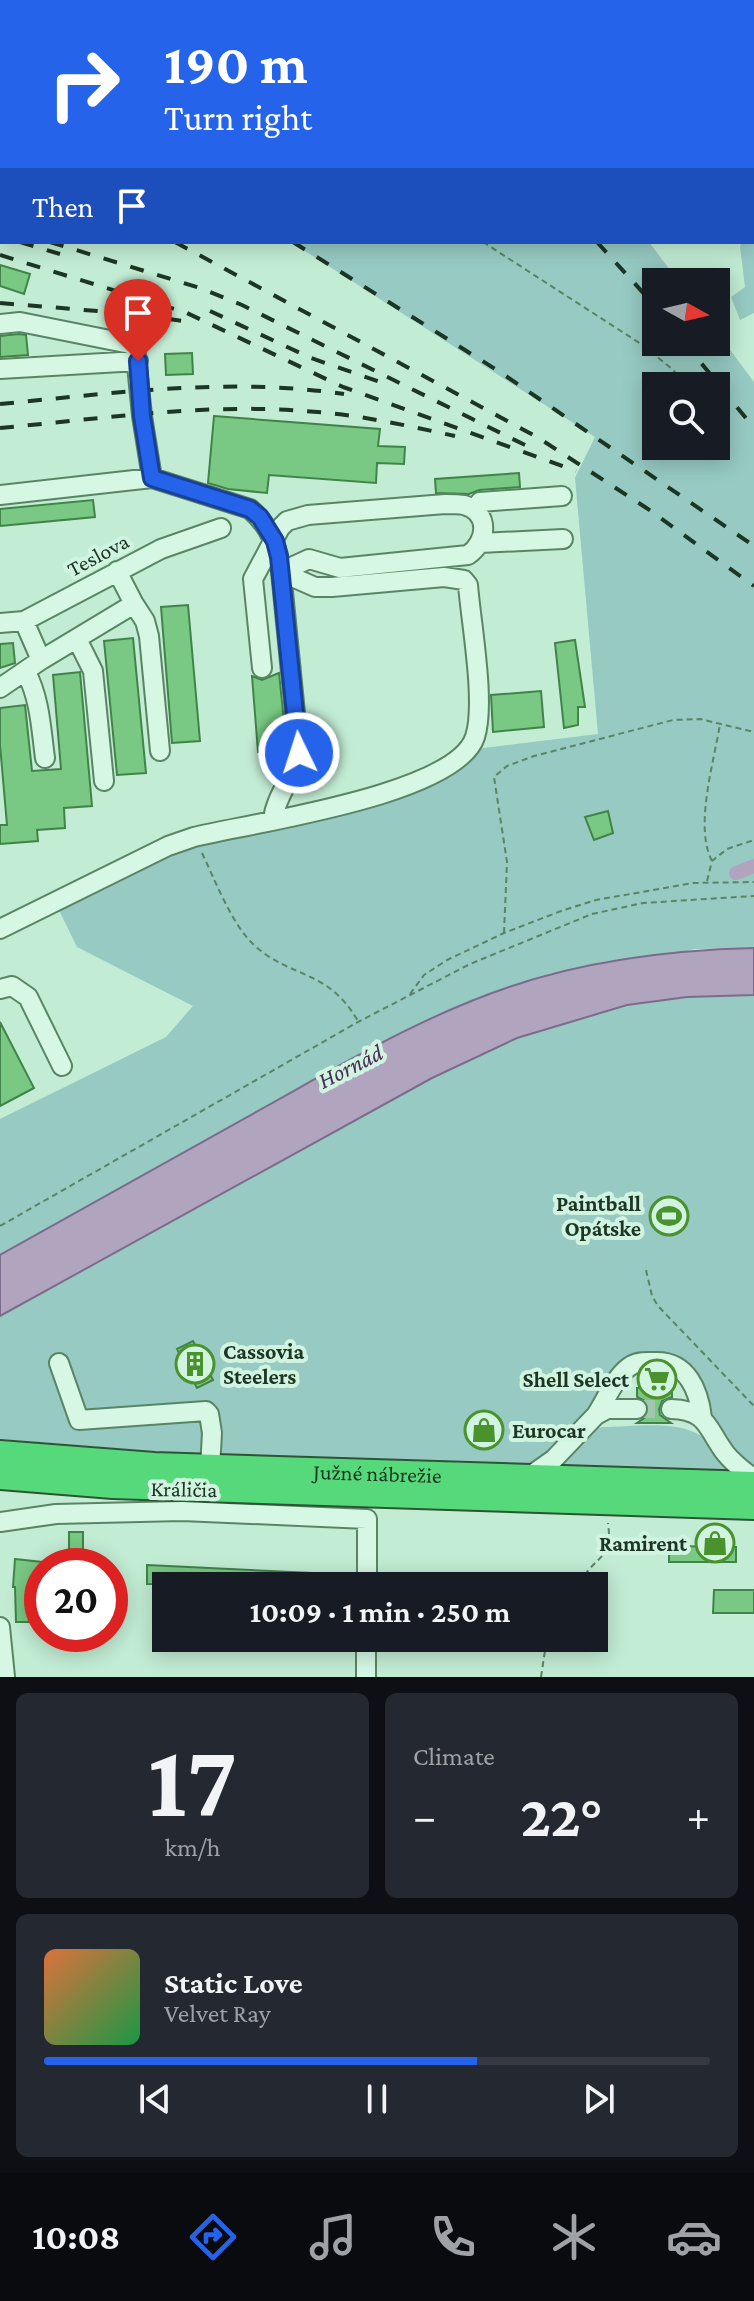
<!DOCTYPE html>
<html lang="en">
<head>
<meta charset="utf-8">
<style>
  body { margin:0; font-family:"Crimson Pro",serif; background:#242831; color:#f1f3f6; height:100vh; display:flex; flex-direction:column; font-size:30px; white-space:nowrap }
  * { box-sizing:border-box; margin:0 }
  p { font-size:26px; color:#9ea1a6 }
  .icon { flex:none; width:44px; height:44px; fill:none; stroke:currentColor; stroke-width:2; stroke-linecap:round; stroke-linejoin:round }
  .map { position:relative; height:1677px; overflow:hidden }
  .side { display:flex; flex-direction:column; gap:16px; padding:16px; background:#0d0f14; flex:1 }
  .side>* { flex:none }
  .hud { position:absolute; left:0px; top:0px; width:754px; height:244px; box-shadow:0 4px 20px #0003; background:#2563eb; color:#fff; overflow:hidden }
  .needle { width:52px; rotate:98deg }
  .fabs { position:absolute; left:642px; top:268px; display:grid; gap:16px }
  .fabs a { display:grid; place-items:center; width:88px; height:88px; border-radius:0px; background:#171b24; box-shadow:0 4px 20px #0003; font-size:40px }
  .speed { position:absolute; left:24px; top:1548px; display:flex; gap:16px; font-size:40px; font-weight:700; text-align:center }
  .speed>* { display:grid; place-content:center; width:104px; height:104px; border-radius:50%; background:#171b24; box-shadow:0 4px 20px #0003; line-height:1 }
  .speed .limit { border:12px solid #d22; background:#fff; color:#111 }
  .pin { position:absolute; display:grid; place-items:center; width:68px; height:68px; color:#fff; margin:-82px -34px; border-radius:50% 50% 50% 0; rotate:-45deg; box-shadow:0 0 8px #0007 }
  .pin .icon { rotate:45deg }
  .me { position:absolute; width:88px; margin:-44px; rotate:356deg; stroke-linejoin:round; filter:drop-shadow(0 0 6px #0008) }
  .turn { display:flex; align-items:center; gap:28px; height:168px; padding:0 32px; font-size:36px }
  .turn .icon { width:104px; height:104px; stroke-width:2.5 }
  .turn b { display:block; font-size:56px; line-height:68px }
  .then { display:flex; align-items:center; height:76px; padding:0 32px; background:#0003; gap:16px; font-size:30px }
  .big { font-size:60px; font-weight:700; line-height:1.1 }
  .side .card { flex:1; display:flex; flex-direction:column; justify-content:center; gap:12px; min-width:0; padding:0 28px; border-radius:12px; background:#242831 }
  .side .dial { align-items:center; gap:0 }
  .dial b { font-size:104px; line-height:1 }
  .song { display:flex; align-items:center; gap:24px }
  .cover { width:96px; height:96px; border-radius:12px; background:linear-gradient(135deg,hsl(20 70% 55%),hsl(140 70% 35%)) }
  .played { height:8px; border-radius:4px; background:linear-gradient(90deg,#2563eb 65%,#363941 65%) }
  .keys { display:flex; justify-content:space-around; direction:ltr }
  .heat { display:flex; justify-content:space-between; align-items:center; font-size:44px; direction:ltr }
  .side .tiles { flex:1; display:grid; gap:16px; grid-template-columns:1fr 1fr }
  .card:last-child { grid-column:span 2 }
  .trip { position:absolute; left:152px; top:1572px; width:456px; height:80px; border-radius:0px; background:#171b24; box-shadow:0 4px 20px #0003; font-weight:700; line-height:80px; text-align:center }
  .menu { display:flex; height:128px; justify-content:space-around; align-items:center; background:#090b0e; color:#9ea1a6 }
  .menu .icon { width:56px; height:56px }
  .menu .selected { color:#2563eb }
  .menu b { font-size:36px; color:#f1f3f6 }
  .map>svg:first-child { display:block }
</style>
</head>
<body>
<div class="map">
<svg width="754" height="1677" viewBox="0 0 754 1677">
  <rect width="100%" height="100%" fill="#c2ecd4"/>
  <path fill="#96cac2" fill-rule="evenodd" d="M0 0H625V2H2V83Z
    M754 174V313L740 320 731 297 745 287 740 246 742 242H752Z
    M291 242H649L679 282H656V342H716V331L754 382V948L694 949 332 1069 0 1255V1119L166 1037 193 1006 77 947 55 902 168 846 341 805 467 750 598 734 575 478 595 437ZM656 386H716V446H656Z
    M754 995V1469L735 1464 687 1374 640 1362 543 1468 211 1456 0 1439V1317L432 1078 517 1038 627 1005 687 997Z
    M603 1427C633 1427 677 1419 703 1437 716 1446 718 1464 730 1472L553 1471 593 1430Z"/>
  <path fill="#b0a4bf" stroke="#7b6c8c" stroke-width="2" d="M754 948V995L687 997 627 1005 517 1038 432 1078 0 1316V1255C89 1206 177 1156 265 1107 344 1063 423 1016 509 987 588 960 671 950 754 948Z"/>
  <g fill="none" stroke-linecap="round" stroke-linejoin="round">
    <path stroke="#b0a4bf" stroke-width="14" d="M736 873 754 866"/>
  </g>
  <path fill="#79c984" stroke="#418349" stroke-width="2" d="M0 265 30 274 24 294 0 286Z
    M19 334 26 335 28 355 0 357V336Z
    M192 353 193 374 166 375 165 354Z
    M214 416 380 429 378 446 405 447 404 464 377 463 376 483 269 475 267 493 228 489 208 483Z
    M519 473 520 487 479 490 469 494 436 493 435 479Z
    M93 500 95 517 0 526V509Z
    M188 605 200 741 172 743 161 607Z
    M133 638 146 773 117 775 104 641Z
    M575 640 585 707H578V725L564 728 555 643Z
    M13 643 15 663 0 668V644Z
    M80 672 92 806 64 808 65 828 37 830 38 841 0 844V825H7L0 745V708L25 705 32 771 61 769 53 675Z
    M279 673 287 750 258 752 252 676 262 680Z
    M541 691 544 727 493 732 491 695Z
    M608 811 613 833 594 840 585 817Z
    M0 1022 34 1088 0 1106Z
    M193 1341 213 1380 197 1388 177 1349Z
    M642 1374 664 1375 672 1379V1397L662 1401 659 1409 660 1415 671 1423H637L647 1416 649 1410 647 1402 637 1397V1388H641Z
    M69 1532H83V1566H69Z
    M669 1546 736 1547V1562H669Z
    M15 1559 42 1562V1579H33L31 1588 32 1622H16L15 1587H13Z
    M147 1565 355 1575V1586L147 1584Z
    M714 1590H754V1613H713Z"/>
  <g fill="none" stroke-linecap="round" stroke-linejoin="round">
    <path stroke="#a1c7b1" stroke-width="18" stroke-dasharray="18 9" stroke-linecap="butt" d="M637 1409H671"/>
    <g stroke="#5a8565" stroke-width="22">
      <path id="minor" d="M0 324 20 322 135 345 142 416 152 478
        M0 369 138 361
        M0 495 152 478 250 509C270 526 278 547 281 572L315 587H332L444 577 464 580 468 585C471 623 486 703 475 737 456 795 251 823 194 837L168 846 0 929
        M474 510 480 502 562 496
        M480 543 563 539
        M117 571 134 604
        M0 623 24 621 161 549 221 528
        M77 639 93 671 104 781
        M41 660 134 604 145 621 149 636 160 751
        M262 668 253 579 280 528 287 521 308 515 445 504C451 504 458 504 464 505 491 513 487 542 468 555L340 568 309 559 281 572 299 753C294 777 276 795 273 819
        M26 672C40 699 41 728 45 758
        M0 688 41 660 24 621
        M0 989 12 986 28 997 62 1066
        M59 1363 79 1420 206 1411 209 1414 212 1433 210 1468
        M671 1409C709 1410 707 1430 726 1454 734 1464 744 1471 754 1479
        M596 1415C606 1400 616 1374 632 1365 639 1361 649 1362 657 1362 687 1362 699 1390 702 1418
        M527 1478 554 1459 596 1415 607 1409H637
        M0 1522 56 1514 182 1511 367 1519V1586
        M0 1627 5 1677
        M366 1677V1638"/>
    </g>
    <g stroke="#2e5335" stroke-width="30">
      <g id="highway">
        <path id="s1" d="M0 1454 154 1466 754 1485"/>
        <path d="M0 1476 113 1485 754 1506"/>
      </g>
    </g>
    <path stroke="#5a8565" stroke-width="2" stroke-dasharray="6 4" stroke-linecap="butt" d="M624 0V2
      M38 2V0
      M303 2 304 0
      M483 242 641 344 671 368 688 386
      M202 853C215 880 232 925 254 945 291 979 327 968 358 1021
      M712 861C694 827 714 762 720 724
      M707 881 712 861 727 849 754 840
      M504 933 507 862 494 777 507 766 534 756 673 720 700 719 754 732
      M410 994 424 975 447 960 504 933 561 911 596 900 693 883 754 882
      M0 1226 358 1022 470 964 592 914 643 903 754 896
      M646 1270 652 1296 658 1306 754 1406
      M589 1586 587 1572C605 1550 612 1556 608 1523
      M594 1624V1627
      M541 1677 546 1644 550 1638"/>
    <use href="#minor" stroke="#d5f7e3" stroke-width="18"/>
    <use href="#highway" stroke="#55d97b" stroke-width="26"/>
    <path stroke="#1d3523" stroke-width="4" stroke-dasharray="14 14" stroke-linecap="butt" d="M227 0 232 2
      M0 82 2 83
      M0 182 2 183
      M0 227H2
      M20 242 60 254
      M50 242 200 288 242 305 533 449
      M175 242 537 437 648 509 754 586
      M293 242 500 372 754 546
      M597 242 656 307
      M0 255 187 313 343 387 576 471
      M0 303 133 314 183 321
      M210 311 311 358 383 383
      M684 342 754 428
      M0 404C115 393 229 377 344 394
      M0 428C100 419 204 403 304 411 355 414 405 425 455 436"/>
  </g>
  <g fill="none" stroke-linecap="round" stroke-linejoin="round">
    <g stroke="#184099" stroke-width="20">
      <path id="route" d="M138 361 142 416 152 478 250 509 260 517 275 541 279 557 299 753"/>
    </g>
    <use href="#route" stroke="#2563eb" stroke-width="14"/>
  </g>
  <defs>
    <g id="stadium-ring" transform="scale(2)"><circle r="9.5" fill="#d1f4e0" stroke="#49922c" stroke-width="1.5"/><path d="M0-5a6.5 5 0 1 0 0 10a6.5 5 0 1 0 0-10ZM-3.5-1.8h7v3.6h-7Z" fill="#49922c"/></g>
    <g id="building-ring" transform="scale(2)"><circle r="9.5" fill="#d1f4e0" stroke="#49922c" stroke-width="1.5"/><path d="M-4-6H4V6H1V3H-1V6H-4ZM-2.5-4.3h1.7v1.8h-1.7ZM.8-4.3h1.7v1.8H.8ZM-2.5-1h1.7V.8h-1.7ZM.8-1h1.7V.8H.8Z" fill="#49922c"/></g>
    <g id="supermarket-ring" transform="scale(2)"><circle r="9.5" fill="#d1f4e0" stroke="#49922c" stroke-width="1.5"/><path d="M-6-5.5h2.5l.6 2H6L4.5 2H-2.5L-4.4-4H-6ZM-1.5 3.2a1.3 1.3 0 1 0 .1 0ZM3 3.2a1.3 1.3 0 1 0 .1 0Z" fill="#49922c"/></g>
    <g id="shop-ring" transform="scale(2)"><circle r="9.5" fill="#d1f4e0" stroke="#49922c" stroke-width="1.5"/><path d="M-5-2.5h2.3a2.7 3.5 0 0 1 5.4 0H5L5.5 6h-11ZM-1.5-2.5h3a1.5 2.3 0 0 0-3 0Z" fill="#49922c"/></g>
  </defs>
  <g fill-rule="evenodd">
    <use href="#stadium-ring" x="669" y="1216"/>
    <use href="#building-ring" x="195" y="1364"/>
    <use href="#supermarket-ring" x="657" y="1379"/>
    <use href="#shop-ring" x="484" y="1430"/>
    <use href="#shop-ring" x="715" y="1543"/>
  </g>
  <g text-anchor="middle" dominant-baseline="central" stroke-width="8" stroke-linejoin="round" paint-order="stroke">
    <g font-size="22" fill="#1d3523" stroke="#d1f4e0">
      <text transform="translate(98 555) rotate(-28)">Teslova</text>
      <text stroke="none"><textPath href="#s1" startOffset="378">Južné nábrežie</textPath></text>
      <text transform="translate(184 1489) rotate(1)">Králičia</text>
    </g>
    <g font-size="22" font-weight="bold" fill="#1d3523" stroke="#d1f4e0" text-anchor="end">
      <text x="641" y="1203">Paintball<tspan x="641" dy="25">Opátske</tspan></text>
      <text x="223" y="1351" text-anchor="start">Cassovia<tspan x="223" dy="25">Steelers</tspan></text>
      <text x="629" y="1379">Shell Select</text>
      <text x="512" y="1430" text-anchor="start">Eurocar</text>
      <text x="687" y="1543">Ramirent</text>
    </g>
    <g font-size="24" font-style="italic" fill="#472d55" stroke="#d1f4e0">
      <text transform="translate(350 1066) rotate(-27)">Hornád</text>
    </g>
  </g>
</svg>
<div class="fabs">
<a><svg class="needle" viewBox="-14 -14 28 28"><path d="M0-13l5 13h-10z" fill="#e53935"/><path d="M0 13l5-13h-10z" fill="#9ea1a6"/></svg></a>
<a><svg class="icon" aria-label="search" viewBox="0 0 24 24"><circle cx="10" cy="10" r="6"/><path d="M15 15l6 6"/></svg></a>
</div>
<div class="speed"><div class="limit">20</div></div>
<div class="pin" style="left:138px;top:361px;background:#d93025"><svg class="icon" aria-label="arrive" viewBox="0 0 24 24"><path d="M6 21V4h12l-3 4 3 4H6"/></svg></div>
<svg class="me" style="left:299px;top:753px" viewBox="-20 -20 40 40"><circle r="17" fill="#2563eb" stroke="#fff" stroke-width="3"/><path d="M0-11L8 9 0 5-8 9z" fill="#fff"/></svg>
<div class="trip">10:09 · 1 min · 250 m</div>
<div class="hud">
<div class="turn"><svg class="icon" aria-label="right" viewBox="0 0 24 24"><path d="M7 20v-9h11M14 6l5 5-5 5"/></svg><div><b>190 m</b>Turn right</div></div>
<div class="then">Then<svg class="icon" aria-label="arrive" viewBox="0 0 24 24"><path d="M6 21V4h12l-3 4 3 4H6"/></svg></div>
</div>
</div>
<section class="side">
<div class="tiles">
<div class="card dial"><b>17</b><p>km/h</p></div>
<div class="card"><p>Climate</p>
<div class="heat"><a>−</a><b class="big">22°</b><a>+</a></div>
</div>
<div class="card">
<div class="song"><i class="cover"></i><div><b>Static Love</b><p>Velvet Ray</p></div></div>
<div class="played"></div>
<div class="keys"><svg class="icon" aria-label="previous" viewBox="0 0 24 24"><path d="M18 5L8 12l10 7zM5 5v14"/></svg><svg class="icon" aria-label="pause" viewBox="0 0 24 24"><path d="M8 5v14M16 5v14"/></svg><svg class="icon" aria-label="next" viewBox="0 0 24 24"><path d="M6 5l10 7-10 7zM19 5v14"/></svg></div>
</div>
</div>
</section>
<nav class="menu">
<b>10:08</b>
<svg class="icon selected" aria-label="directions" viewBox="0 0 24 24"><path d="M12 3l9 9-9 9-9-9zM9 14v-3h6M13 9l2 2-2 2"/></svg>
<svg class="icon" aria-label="music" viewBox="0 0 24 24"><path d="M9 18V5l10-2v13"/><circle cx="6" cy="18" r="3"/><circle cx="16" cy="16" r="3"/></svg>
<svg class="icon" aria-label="phone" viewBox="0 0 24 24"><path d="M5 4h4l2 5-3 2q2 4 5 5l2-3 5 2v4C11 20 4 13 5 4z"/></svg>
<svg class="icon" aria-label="climate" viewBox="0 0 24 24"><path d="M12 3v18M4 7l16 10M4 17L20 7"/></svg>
<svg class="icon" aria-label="car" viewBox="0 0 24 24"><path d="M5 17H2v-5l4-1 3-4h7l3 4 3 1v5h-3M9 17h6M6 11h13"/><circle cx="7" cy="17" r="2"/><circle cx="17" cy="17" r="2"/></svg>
</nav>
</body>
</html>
